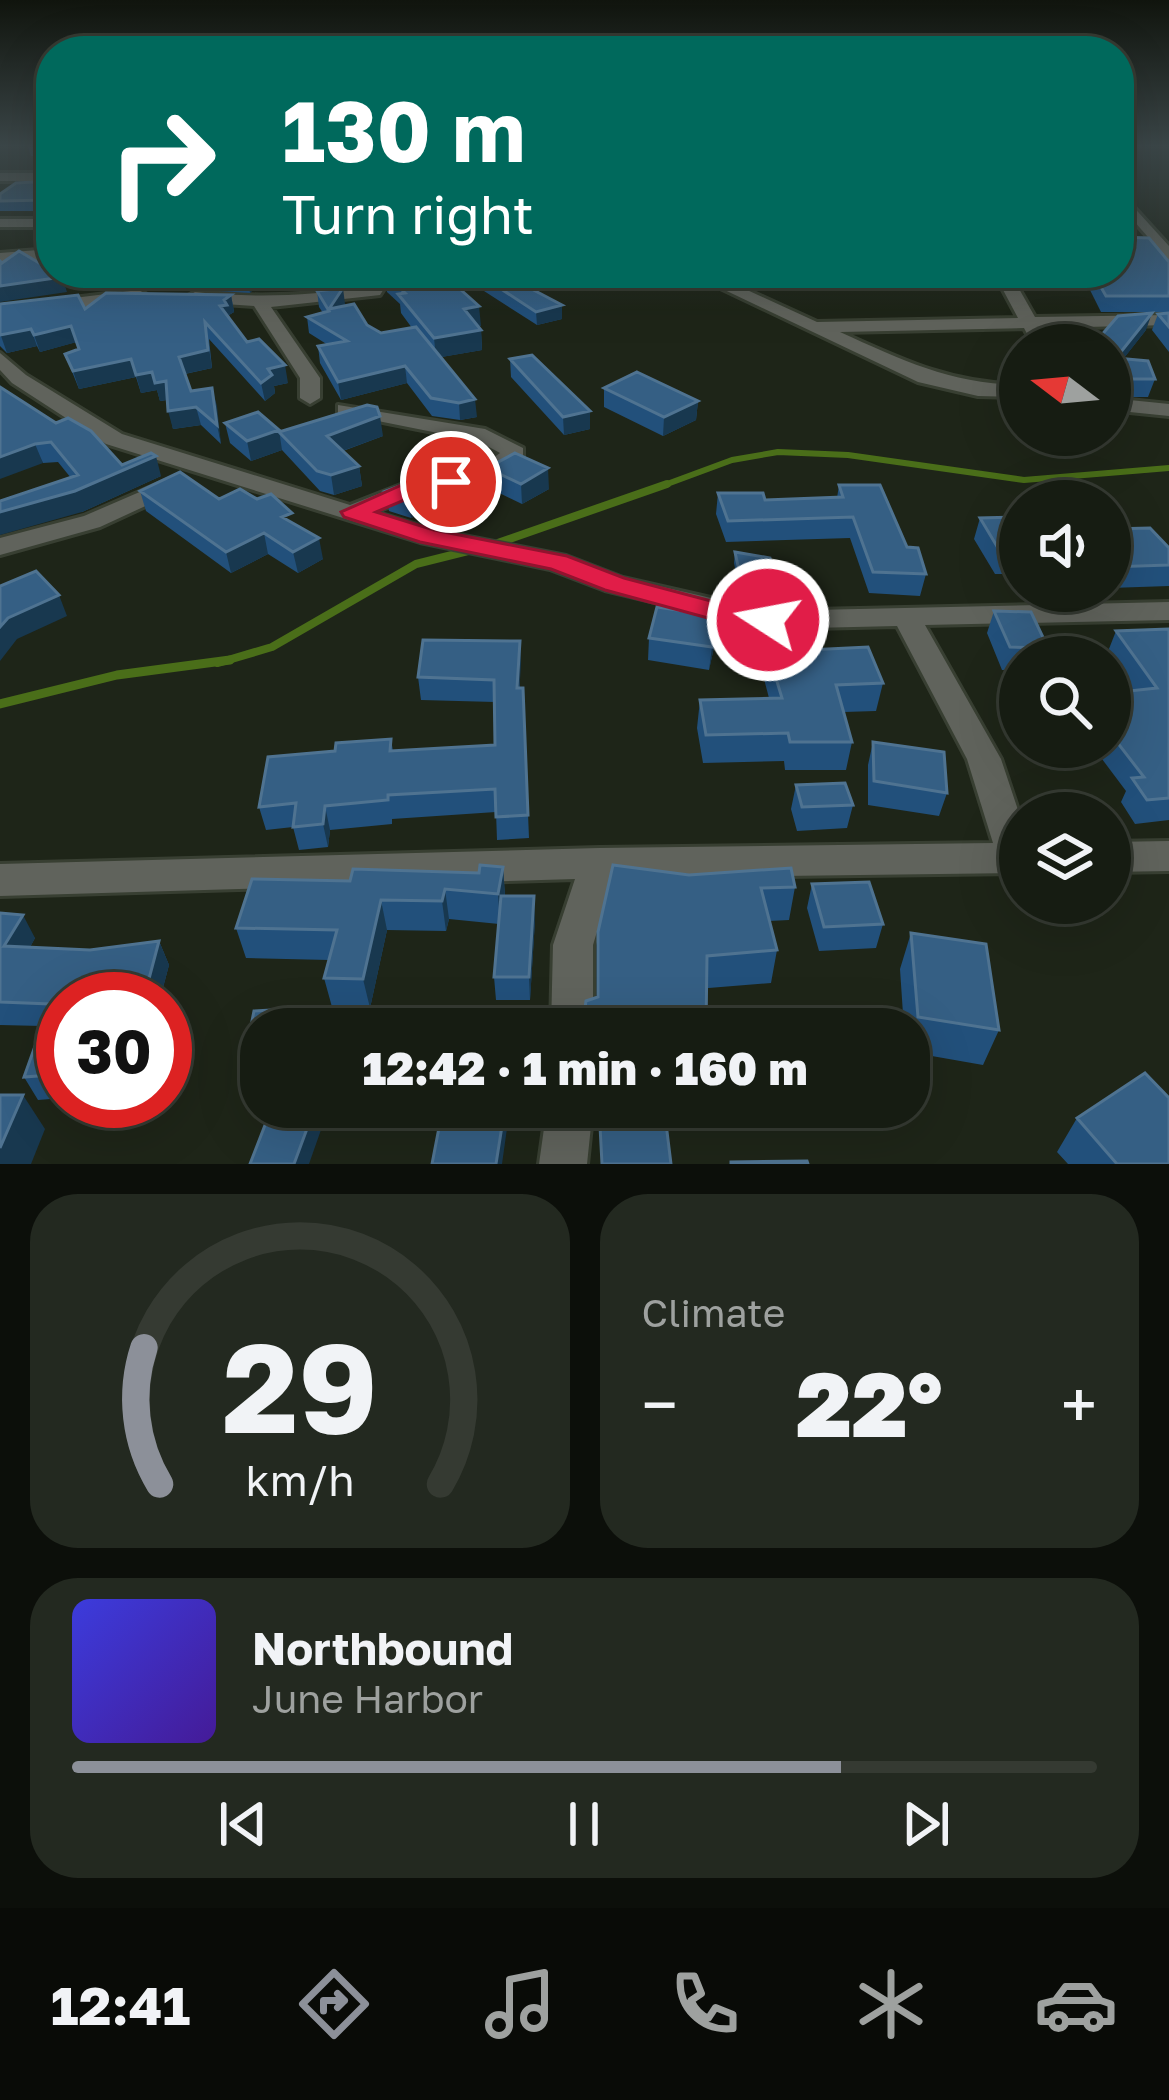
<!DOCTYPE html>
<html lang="en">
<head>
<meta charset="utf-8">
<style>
  body { margin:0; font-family:"Golos Text",sans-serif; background:#232920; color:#f1f3f6; height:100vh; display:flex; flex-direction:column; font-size:45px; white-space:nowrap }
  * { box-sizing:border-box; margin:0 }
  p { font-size:39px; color:#9ea19f }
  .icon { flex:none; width:66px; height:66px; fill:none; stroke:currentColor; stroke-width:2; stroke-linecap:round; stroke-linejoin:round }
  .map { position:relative; height:1164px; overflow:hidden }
  .sheet { display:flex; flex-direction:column; gap:30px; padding:30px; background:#0c0f0a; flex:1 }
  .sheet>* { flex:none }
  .hud { position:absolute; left:36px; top:36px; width:1098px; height:252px; border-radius:48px; box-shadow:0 12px 48px #0002,0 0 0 3px #353a32; background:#00695c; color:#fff; overflow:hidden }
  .needle { width:78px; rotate:286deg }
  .buttons { position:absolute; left:999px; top:324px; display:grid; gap:24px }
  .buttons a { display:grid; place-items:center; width:132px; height:132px; border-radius:50%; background:#161c12; box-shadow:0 12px 48px #0002,0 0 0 3px #353a32; font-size:60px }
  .speed { position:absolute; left:36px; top:972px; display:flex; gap:24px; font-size:60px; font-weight:700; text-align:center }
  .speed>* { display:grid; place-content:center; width:156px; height:156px; border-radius:50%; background:#161c12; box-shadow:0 12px 48px #0002,0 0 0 3px #353a32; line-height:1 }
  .speed .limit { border:18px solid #d22; background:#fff; color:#111 }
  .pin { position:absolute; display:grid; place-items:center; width:102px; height:102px; color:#fff; margin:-51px; border:6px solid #fff; border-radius:50%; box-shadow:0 3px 12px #0007 }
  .me { position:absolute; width:132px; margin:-66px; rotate:281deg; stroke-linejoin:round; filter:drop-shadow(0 0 9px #0008) }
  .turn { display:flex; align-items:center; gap:42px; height:252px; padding:0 48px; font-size:54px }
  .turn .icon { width:156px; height:156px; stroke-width:2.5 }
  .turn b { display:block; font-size:84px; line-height:102px }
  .big { font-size:90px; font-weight:800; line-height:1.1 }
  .sheet .tile { flex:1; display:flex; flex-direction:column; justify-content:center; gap:18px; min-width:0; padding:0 42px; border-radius:48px; background:#232920 }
  .sheet .dial { align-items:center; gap:0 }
  .dial svg { height:312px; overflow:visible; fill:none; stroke:#353a32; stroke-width:7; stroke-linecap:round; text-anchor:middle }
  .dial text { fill:#f1f3f6; stroke:none }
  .song { display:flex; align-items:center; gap:36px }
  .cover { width:144px; height:144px; border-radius:18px; background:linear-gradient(135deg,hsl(240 70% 55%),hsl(260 70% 35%)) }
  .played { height:12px; border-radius:6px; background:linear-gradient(90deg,#8c9099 75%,#353a32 75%) }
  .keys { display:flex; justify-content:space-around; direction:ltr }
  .heat { display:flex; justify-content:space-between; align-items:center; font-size:66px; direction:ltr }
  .sheet .tiles { flex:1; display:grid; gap:30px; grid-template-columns:1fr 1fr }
  .tile:last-child { grid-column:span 2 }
  .trip { position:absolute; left:240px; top:1008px; width:690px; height:120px; border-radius:48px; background:#161c12; box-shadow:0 12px 48px #0002,0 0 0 3px #353a32; font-weight:800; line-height:120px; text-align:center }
  .menu { display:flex; height:192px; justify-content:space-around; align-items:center; background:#090b07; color:#9ea19f }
  .menu .icon { width:84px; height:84px }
  .menu .on { color:#8c9099 }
  .menu b { font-size:54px; color:#f1f3f6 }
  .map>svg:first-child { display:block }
</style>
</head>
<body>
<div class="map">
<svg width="1169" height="1164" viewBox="0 0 1169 1164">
  <rect width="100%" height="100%" fill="#1e2518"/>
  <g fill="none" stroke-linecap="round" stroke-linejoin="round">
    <path stroke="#4a6e19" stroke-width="6" d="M659 487 732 460 778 452 848 455 1024 480 1169 468"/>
    <path stroke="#4a6e19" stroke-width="8" d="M492 545 667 484
      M218 663 272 647 416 564 472 550"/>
    <path stroke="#4a6e19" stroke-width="9" d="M0 704 117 675 230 660"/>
    <g stroke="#383f32" stroke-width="6">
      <path id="street" d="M0 173H51V181H0Z
        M1119 191 1169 246V261L1119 204Z
        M0 219H51V227H0Z
        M51 249V259L0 263V253Z
        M378 273H394L380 295 271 307 320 378V398L310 404 300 398V378L254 306 195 302 186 297 195 292C253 298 310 296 368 287Z
        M689 273H710L817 322 1018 318 994 273H1010L1035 317 1169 315V325L1042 328 1051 345H1033L1024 328 840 332C904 361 949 383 1020 385V397L978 396 918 382Z
        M139 290 147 295 145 299 0 317V307Z
        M0 353 26 375 122 434 350 505 416 479 472 473 500 453 478 441 338 413V405L485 429 523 448V458L486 484 428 491 375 512 434 530 566 556 623 578 768 611 1169 602V620L925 625 1001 759 1020 816V873L613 878 593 945V1029H551L553 945 575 879 0 896V864L599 848 993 843 967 759 897 626 768 629 605 590 550 569 420 542 106 444 12 383 0 370Z
        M1110 398 1169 404V416L1110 410Z
        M172 478 180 480 184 485 180 490 100 527 0 555V538L84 516Z
        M1169 841V871L1110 872V842Z
        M547 1107H593L587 1164H539Z"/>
    </g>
    <use href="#street" fill="#60635c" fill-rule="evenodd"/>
  </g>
  <path fill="#22507b" d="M28 147H51V156H31Z
    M51 181V218L43 214 42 211H0V194Z
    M1169 262V312H1101L1089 288 1069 286 1065 273H1119Z
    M135 273H267L250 293 139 286Z
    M300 273H365L358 284 309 289Z
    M385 273 481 326H478L481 330 482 350 441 357 477 417 460 420 432 416 407 383 341 400 320 363 318 346 328 345 309 333 307 317 323 313 319 307 317 291 345 304 343 306 367 325 381 333 412 328 401 313 400 304 387 292Z
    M483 277 562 319 537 325 484 291Z
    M231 295 234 312 229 315 230 319 247 342 288 383 274 386 275 393 265 401 209 339 212 368 185 374 191 391 212 388 221 444 201 425 173 429 167 400 160 401 157 390 141 393 136 377 79 389 65 354 79 349 76 342 40 352 37 346 7 353 0 346V304L85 309Z
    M1169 313V352L1152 330 1158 314Z
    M1146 330 1123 359 1155 379 1148 397H1110V345Z
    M510 359 590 411V429L564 435 511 377Z
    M0 387 122 465 161 476 82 512 71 478 58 462 43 463Z
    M604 388 698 401 696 420 663 436 604 407Z
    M225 423 279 430 280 431 383 436 343 451 359 466 362 486 334 495 320 491 282 450 251 461 230 443Z
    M487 468 549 489 522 504 489 488Z
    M839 485 907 547 926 574 920 596 869 593 850 538 726 542 716 514 718 493 765 500 837 498Z
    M451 488 452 509 432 519 423 513 411 518 389 511 386 491Z
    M140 491 294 524 323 559 298 573 268 554 231 573 146 511Z
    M1020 517V574H995L974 539 980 518Z
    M1112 529 1169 548V586L1110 588V534Z
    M735 552 779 594 777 605 741 600 734 563Z
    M994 611 1048 648 1045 657H1020V670H1002L987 633Z
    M1169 629V820L1135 824 1121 802 1126 791 1093 747H1110V693L1133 690 1107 654 1116 631Z
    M649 638H716L709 670 648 660Z
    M520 641V688H523L529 838 497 840 496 812 392 819V824L330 830 328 847 299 850 293 827 266 830 259 807 335 751 391 739 393 751 495 745V702L421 700 418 677Z
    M768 652 883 683 876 711 844 712 852 742 846 770H785L784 761 703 763 697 728 700 700 769 698 764 679Z
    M873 742 947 793 939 816 868 805V765Z
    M796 785 853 805 847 828 797 831 791 809Z
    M613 865 795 887 789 920 769 921 777 950 771 983 598 997Z
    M503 867 505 896 535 920 530 1000H496L494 977 499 924 449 919 446 931 387 930 370 1008 332 1007 324 978 329 960 246 958 236 928 350 881 479 873Z
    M812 884 883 924 876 948 819 951 807 908Z
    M0 913 35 938 30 947 90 950 159 941 169 965 160 999H63V1098L38 1100 24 1077 42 1026 0 1025Z
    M911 933 999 1030 983 1065 909 1052V1029H904L900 969Z
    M322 1007 328 1029H261V1090L250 1091 242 1070 254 1011Z
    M1077 1118 1169 1164H1068L1057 1152Z"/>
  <path fill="#18384f" d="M251 273H267L250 293 247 278Z
    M306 273H365L358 284 309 289Z
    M62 277 67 292 0 302V286Z
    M343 288 345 304 331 324 329 309Z
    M231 295 234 312 229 315 230 322 220 306 224 300Z
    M562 305V319L537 325 536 312Z
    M479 306 481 326 466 329 464 309Z
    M1152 313 1146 330 1110 376 1116 358Z
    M205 322 212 368 184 374 179 357Z
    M71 326 77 342 40 352 34 335Z
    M31 329 37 346 7 353 1 336Z
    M481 330 482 350 436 358 434 338Z
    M131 359 136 377 79 389 73 371Z
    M285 365 288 383 274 386 275 393 265 401 261 383 268 369Z
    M405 366 407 383 341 400 338 382Z
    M152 372 157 390 141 393 136 375Z
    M166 381 171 399 160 401 155 383Z
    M212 388 217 406 221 444 217 425Z
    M475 399 477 417 460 420 459 403Z
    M698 401 696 420 663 436 664 417Z
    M196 407 201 425 173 429 168 411Z
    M590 411V429L564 435 563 417Z
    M380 416 383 436 331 455 327 436Z
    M279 430 282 450 251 461 247 441Z
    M35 444 43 463 0 479V457Z
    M156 456 161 476 82 512 0 535V512Z
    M359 466 362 486 334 495 331 475Z
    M548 468 549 489 522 504 521 484Z
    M451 488 452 509 432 519 429 498Z
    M420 492 423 513 411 518 408 497Z
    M264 533 268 554 231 573 226 552Z
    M319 538 323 559 298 573 293 552Z
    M59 595 67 616 17 639 0 661V627L8 618Z
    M718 616 716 638 709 670 712 647Z
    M520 641 521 664 518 711 517 688Z
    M325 806 330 830 328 847 323 824Z
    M503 867 505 897 500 924 498 894Z
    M445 889 449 919 446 931 442 901Z
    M534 896 535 920 530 1000 529 977Z
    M381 900 387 930 370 1008 363 979Z
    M23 915 35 938 18 970 4 946Z
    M159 941 169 965 160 999H147L145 994Z
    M322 1007 328 1029H318Z
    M23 1095 45 1129 31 1164H0V1148Z
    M315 1107H329L309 1164H294Z
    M505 1107H510L502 1164H496Z"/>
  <path fill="#355f84" stroke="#4f7391" stroke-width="3" d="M51 181V209L40 204 45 200 0 201V194L16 183Z
    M1119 237 1149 238 1169 262V296H1106L1093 273H1119Z
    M19 251 51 270V273L62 277 0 286V261L2 263Z
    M168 273H251L247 278Z
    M442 273 479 306 464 309 481 330 434 338 398 294 405 293 385 274Z
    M486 273H501L562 305 536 312 483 277Z
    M343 288 329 309 354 304 367 325 381 333 416 327 475 399 459 403 431 398 405 366 338 382 318 346 347 341 307 317 329 311 317 291Z
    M106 293 231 295 224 300 227 305 220 306 247 342 259 339 285 365 268 369 272 375 261 383 205 322 208 350 179 357 191 391 212 388 217 425 196 407 168 411 166 381 155 383 152 372 136 375 131 359 73 371 65 354 79 349 71 326 34 335 31 329 0 335V304L78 295 85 309Z
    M1152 313 1116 358 1148 361 1155 379H1110V345H1093L1118 316Z
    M1169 313V327L1158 314Z
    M532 355 590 411 563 417 510 359Z
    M637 372 698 401 664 417 604 388Z
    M0 387 56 423 68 418 91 431 122 465 151 453 156 456 75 491 0 512V501L78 475 51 442 35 444 0 457Z
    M367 405 377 407 380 416 327 436 359 466 331 475 317 471 279 432Z
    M258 412 279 430 247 441 225 423Z
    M515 453 548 468 521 484 487 468Z
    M180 472 219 499 240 489 257 499 271 494 292 513 282 517 319 538 293 552 264 533 226 552 140 491Z
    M429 475 451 488 429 498 420 492 408 497 386 491Z
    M839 485H880L907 547 918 548 926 574 873 572 853 517 728 521 718 493H763L765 500 843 497Z
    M1020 517V553H1001L980 518Z
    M1150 528 1169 548V565L1110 567V536H1117L1112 529Z
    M735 552 770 558 779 594 743 589Z
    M36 571 59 595 8 618 0 627V586Z
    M657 607 718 616 712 647 649 638Z
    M994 611 1031 612 1048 648 1010 647Z
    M1169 629V798L1147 800 1132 778 1144 777 1110 733V693L1157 688 1116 631Z
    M423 640 520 641 517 688H523L528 815 496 817 495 789 388 795V800L325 806 323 824 293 827 296 803 259 807 268 757 335 751 336 743 391 739 390 751 495 745 494 680 418 677Z
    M868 647 883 683 836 685 852 742H790L788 733 706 735 700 700 782 698 768 652Z
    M873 742 944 752 947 793 874 781Z
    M845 783 853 805 802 807 796 785Z
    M480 865 503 867 498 894 445 889 442 901 381 900 363 979 324 978 337 930 236 928 252 879 350 881 353 869 479 873Z
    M613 865 689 875 791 868 795 887 761 888 777 950 707 956 706 1029H582L586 1001 598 997V932Z
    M869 882 883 924 824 927 812 884Z
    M501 896H534L529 977H494Z
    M0 913 23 915 4 946 90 950 159 941 145 994 120 997 119 999H63V1074L24 1077 50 1004 0 1002Z
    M911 933 986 944 999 1030 918 1017Z
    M322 1007 318 1029H261V1069L242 1070 254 1011Z
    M1145 1073 1169 1098V1164H1117L1077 1118Z
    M0 1095H23L0 1148Z
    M272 1107H315L294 1164H250Z
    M443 1107H505L496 1164H432Z
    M599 1107H664L671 1164H602Z
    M807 1161 808 1164H731V1162Z"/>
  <linearGradient id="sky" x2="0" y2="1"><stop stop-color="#10140d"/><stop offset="0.47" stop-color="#3b4648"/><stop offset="1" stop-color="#3b4648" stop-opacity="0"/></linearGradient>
  <rect width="1169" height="310" fill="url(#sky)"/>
  <path fill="#e11d48" stroke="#92132f" stroke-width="3" d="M451 474 459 476V487L428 490 376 512 434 530 567 556 624 578 730 606 778 613 782 620 768 629 730 624 605 590 551 569 420 542 344 517 341 512 415 479Z"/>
</svg>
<div class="buttons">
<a><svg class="needle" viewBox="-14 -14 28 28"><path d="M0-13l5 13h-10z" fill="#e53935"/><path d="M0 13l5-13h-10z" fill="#9ea19f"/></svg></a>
<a><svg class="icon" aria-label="sound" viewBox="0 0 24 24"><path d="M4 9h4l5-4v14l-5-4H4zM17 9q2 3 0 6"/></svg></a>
<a><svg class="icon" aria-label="search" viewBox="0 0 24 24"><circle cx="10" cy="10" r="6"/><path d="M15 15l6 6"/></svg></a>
<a><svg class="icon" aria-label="layers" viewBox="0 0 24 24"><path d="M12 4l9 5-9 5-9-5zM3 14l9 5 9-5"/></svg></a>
</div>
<div class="speed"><div class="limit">30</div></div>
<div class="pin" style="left:451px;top:482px;background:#d93025"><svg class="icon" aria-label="arrive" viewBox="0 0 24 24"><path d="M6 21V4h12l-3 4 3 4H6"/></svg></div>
<svg class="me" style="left:768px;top:620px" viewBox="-20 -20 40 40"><circle r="17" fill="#e11d48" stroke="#fff" stroke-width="3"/><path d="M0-11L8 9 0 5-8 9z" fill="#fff"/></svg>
<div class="trip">12:42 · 1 min · 160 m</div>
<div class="hud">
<div class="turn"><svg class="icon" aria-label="right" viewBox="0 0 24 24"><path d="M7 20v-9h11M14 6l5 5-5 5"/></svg><div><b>130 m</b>Turn right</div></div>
</div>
</div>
<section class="sheet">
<div class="tiles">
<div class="tile dial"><svg viewBox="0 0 100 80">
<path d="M14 69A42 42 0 1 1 86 69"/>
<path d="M14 69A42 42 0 0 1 10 34" stroke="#8c9099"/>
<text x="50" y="56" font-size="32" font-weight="700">29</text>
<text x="50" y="72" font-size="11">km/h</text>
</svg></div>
<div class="tile"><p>Climate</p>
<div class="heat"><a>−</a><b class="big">22°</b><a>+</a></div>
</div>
<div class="tile">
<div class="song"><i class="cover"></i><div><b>Northbound</b><p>June Harbor</p></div></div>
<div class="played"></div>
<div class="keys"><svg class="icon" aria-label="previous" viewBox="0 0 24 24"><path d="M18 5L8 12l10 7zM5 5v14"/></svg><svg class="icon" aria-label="pause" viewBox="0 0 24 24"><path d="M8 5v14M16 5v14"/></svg><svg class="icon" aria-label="next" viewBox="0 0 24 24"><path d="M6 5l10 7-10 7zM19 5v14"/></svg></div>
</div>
</div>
</section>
<nav class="menu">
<b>12:41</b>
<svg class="icon on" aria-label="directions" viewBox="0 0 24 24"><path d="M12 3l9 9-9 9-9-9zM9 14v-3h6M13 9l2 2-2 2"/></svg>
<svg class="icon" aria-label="music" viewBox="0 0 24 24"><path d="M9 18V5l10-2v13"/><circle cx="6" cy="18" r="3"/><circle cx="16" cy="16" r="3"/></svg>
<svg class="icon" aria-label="phone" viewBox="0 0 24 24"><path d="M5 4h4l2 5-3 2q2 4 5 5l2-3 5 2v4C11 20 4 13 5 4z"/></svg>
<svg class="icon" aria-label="climate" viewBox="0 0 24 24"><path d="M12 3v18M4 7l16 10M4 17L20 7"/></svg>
<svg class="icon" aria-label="car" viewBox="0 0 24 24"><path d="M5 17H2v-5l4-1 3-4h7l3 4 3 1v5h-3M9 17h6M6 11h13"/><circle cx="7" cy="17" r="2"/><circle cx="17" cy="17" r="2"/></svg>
</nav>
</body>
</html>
